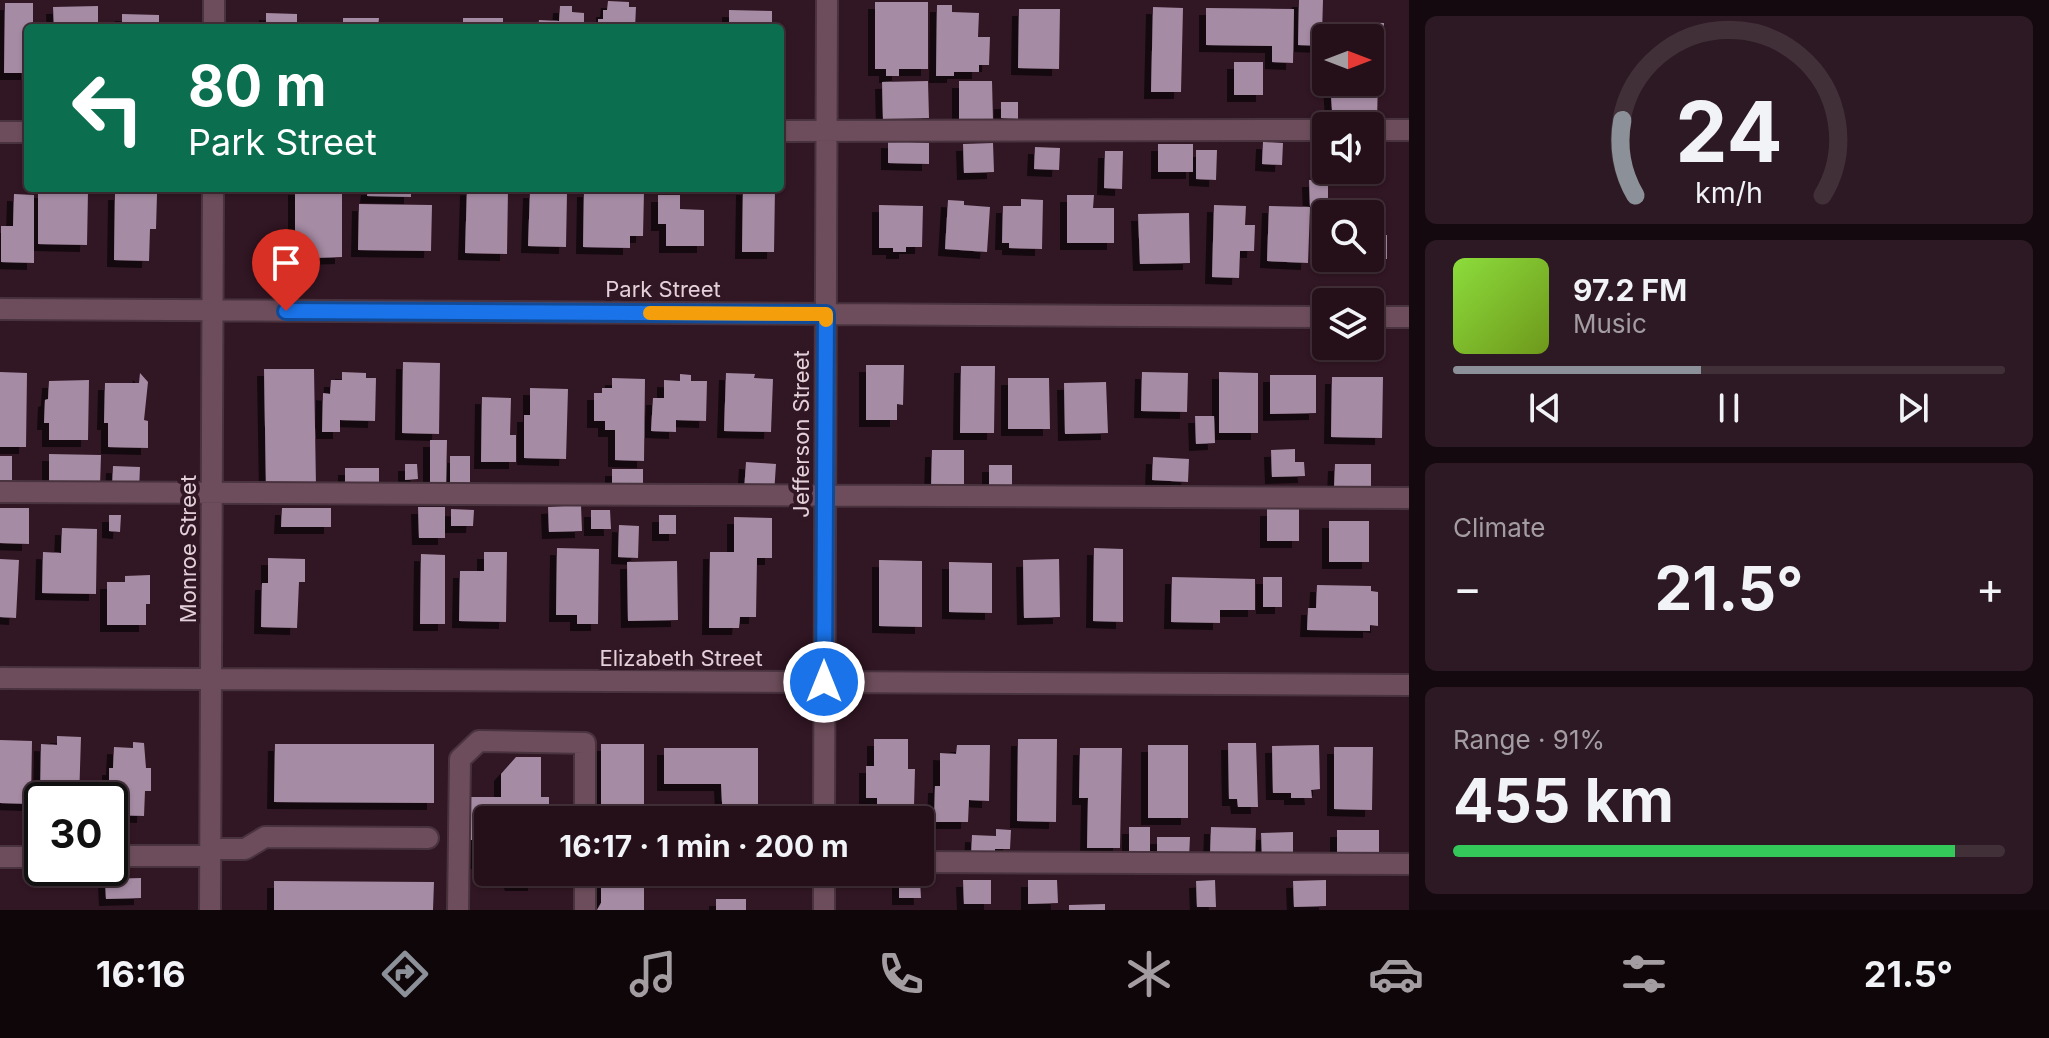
<!DOCTYPE html>
<html lang="en">
<head>
<meta charset="utf-8">
<style>
  body { margin:0; font-family:Inter,sans-serif; background:#2d1923; color:#f1f3f6; height:100vh; display:flex; flex-direction:column; font-size:30px; white-space:nowrap }
  * { box-sizing:border-box; margin:0 }
  p { font-size:26px; color:#a39da2 }
  .icon { flex:none; width:44px; height:44px; fill:none; stroke:currentColor; stroke-width:2; stroke-linecap:round; stroke-linejoin:round }
  .map { position:relative; flex:1; overflow:hidden }
  .side { display:flex; flex-direction:column; gap:16px; padding:16px; background:#14090e; width:640px }
  .side>* { flex:none }
  .banner { position:absolute; left:24px; top:24px; width:760px; height:168px; border-radius:8px; box-shadow:0 2px 6px #0004,0 0 0 2px #423039; background:#0b6e4f; color:#fff; overflow:hidden }
  .needle { width:52px; rotate:90deg }
  .buttons { position:absolute; left:1312px; top:24px; display:grid; gap:16px }
  .buttons a { display:grid; place-items:center; width:72px; height:72px; border-radius:8px; background:#25101a; box-shadow:0 2px 6px #0004,0 0 0 2px #423039; font-size:40px }
  .speed { position:absolute; left:24px; top:782px; display:flex; gap:16px; font-size:40px; font-weight:700; text-align:center }
  .speed>* { display:grid; place-content:center; width:104px; height:104px; border-radius:50%; background:#25101a; box-shadow:0 2px 6px #0004,0 0 0 2px #423039; line-height:1 }
  .speed .limit { border:4px solid #111; border-radius:12px; background:#fff; color:#111 }
  .pin { position:absolute; display:grid; place-items:center; width:68px; height:68px; color:#fff; margin:-82px -34px; border-radius:50% 50% 50% 0; rotate:-45deg; box-shadow:0 0 8px #0007 }
  .pin .icon { rotate:45deg }
  .me { position:absolute; width:88px; margin:-44px; rotate:0deg; stroke-linejoin:round; filter:drop-shadow(0 0 6px #0008) }
  .turn { display:flex; align-items:center; gap:28px; height:168px; padding:0 32px; font-size:36px }
  .turn .icon { width:104px; height:104px; stroke-width:2.5 }
  .turn b { display:block; font-size:56px; line-height:68px }
  .big { font-size:60px; font-weight:700; line-height:1.1 }
  .side .tile { flex:1; display:flex; flex-direction:column; justify-content:center; gap:12px; min-width:0; padding:0 28px; border-radius:12px; background:#2d1923 }
  .side .dial { align-items:center; gap:0 }
  .dial svg { height:208px; overflow:visible; fill:none; stroke:#423039; stroke-width:7; stroke-linecap:round; text-anchor:middle }
  .dial text { fill:#f1f3f6; stroke:none }
  .song { display:flex; align-items:center; gap:24px }
  .cover { width:96px; height:96px; border-radius:12px; background:linear-gradient(135deg,hsl(90 70% 55%),hsl(80 70% 35%)) }
  .played { height:8px; border-radius:4px; background:linear-gradient(90deg,#8c9099 45%,#423039 45%) }
  .keys { display:flex; justify-content:space-around; direction:ltr }
  .heat { display:flex; justify-content:space-between; align-items:center; font-size:44px; direction:ltr }
  .charge { height:12px; border-radius:6px; background:linear-gradient(90deg,#34c759 91%,#423039 0) }
  .trip { position:absolute; left:474px; top:806px; width:460px; height:80px; border-radius:8px; background:#25101a; box-shadow:0 2px 6px #0004,0 0 0 2px #423039; font-weight:700; line-height:80px; text-align:center }
  .menu { display:flex; height:128px; justify-content:space-around; align-items:center; background:#0f060a; color:#a39da2 }
  .menu .icon { width:56px; height:56px }
  .menu .selected { color:#8c9099 }
  .menu b { font-size:36px; color:#f1f3f6 }
  main { display:flex; flex:1; min-height:0 }
  .map>svg:first-child { display:block }
</style>
</head>
<body>
<main>
<div class="map">
<svg width="1409" height="910" viewBox="0 0 1409 910">
  <defs>
    <filter id="shadow"><feDropShadow dx="-7" dy="7" stdDeviation="0" flood-color="#0009"/></filter>
  </defs>
  <rect width="100%" height="100%" fill="#311623"/>
  <path fill="#a58ba4" filter="url(#shadow)" d="M1299 0H1323L1322 34H1328L1326 46 1298 45Z
    M608 1 629 2V7H636L635 28H598V19H603V10H607Z
    M875 2H928V69H899V76H886V69H875Z
    M5 3H33V28H28V73H4Z
    M937 5H952V12L979 13 978 37H990L989 65H979V72H954V76H936Z
    M98 6V28H54L53 7Z
    M560 6H572V12L584 13V28H538L539 20 559 21Z
    M1153 7 1183 8 1181 92H1151Z
    M1206 8 1294 9 1293 63 1272 62V46L1206 45Z
    M1019 9H1060L1059 69 1018 68Z
    M729 10 772 11V28H729Z
    M266 13 297 14V28H266Z
    M122 14 159 15V28H122Z
    M343 18H379L378 28H343Z
    M463 18H503V28H463Z
    M1344 22 1384 23 1383 74H1378L1377 125 1333 124 1330 82H1370V38H1344Z
    M1234 62H1263V95H1234Z
    M928 81 929 118 883 119 882 82Z
    M959 81H992L993 120H959Z
    M1001 102H1018V119L1001 118Z
    M888 141 929 143V164L888 163Z
    M1263 142 1283 143 1282 165 1262 164Z
    M993 143 994 172 964 173 963 144Z
    M1158 144H1193V172H1158Z
    M1035 147 1060 148 1059 170 1034 169Z
    M1196 150H1217L1216 180 1196 179Z
    M1105 151H1123L1122 189 1104 188Z
    M1309 180H1328V207H1310Z
    M295 188H342V257L313 258V248H295Z
    M368 188H411V197L367 196Z
    M467 188 508 189 507 254 465 253Z
    M743 188H775L774 252H742Z
    M584 190 644 191 643 236H630V248L583 247Z
    M38 191H88L87 245 38 244Z
    M530 191 567 192 566 247 528 246Z
    M115 193 157 194 156 229H150L149 261 114 260Z
    M14 194 34 195V263L1 262V226H13Z
    M658 195H680V209L704 210V246H666V224H658Z
    M1067 195H1094L1093 208H1114V243H1067Z
    M1021 199 1043 200 1042 249 1009 248V243H1002L1003 206H1021Z
    M948 200 964 201V205L990 207 987 252 945 249Z
    M359 204 432 205 431 251 358 250Z
    M879 205 923 206 922 247H906V252H893V248H879Z
    M1214 205 1246 206 1245 225H1255L1254 251H1240L1239 278 1212 277Z
    M1269 206 1310 207 1308 263 1267 261Z
    M1189 213 1190 263 1140 264 1138 214Z
    M1370 235H1387V259H1370Z
    M403 362 440 363 439 434 402 433Z
    M866 365H904L903 405 897 404V420H866Z
    M961 366H995L994 433H960Z
    M264 369H314L316 486H266Z
    M0 372 27 373 26 447H0Z
    M342 372 366 373V378H376L375 421 340 420V432H322L323 393 330 394 331 380H342Z
    M1142 372 1188 373 1187 412 1141 411Z
    M1219 372 1258 373V433H1219Z
    M140 373 148 382 144 420 148 421V448L108 447V423H104L105 383H139Z
    M726 373 755 374 754 378 773 379 771 432 724 431Z
    M680 374 691 375V381H707L706 421 676 420V432L651 431 653 398H664V380L680 381Z
    M1270 375H1316V413L1270 414Z
    M1332 377H1383L1382 438 1331 437Z
    M612 378 645 379 644 461 615 460V430H605V421H594V393H602V388H612Z
    M1008 378H1049L1050 429H1008Z
    M89 380 88 440H49V423H44L45 400 48 399 49 381Z
    M1106 382 1108 433 1065 434 1064 383Z
    M530 388 568 389 566 459 524 458V415H530Z
    M482 397 511 398 510 435H516V462H481Z
    M1195 416H1214L1215 443 1196 444Z
    M430 440H447L446 487H430Z
    M1295 449V462H1304L1305 476 1272 477 1271 450Z
    M932 450H964V490H931Z
    M49 454 101 455 100 486 49 485Z
    M0 456H12V486H0Z
    M450 456H470V489L450 488Z
    M1153 457 1189 459 1188 482 1152 480Z
    M746 462 776 464 774 494 744 492Z
    M405 464H417L418 479 405 480Z
    M1335 464H1371V488H1334Z
    M989 465H1012V492L989 493Z
    M113 466 140 467 139 490 112 489Z
    M345 468H379V490H345Z
    M612 469H643V492H612Z
    M581 505 582 531 549 532 548 507Z
    M418 507H445V538H419Z
    M0 508H29V544L0 543Z
    M282 508H331V527H281Z
    M451 509 474 510 473 526H451Z
    M1267 509H1299V541H1267Z
    M591 510H610L611 529H591Z
    M109 515H121L120 532 109 531Z
    M659 515H676V534H659Z
    M734 517 772 518V558H757L756 617H740L739 628H709L710 552H734Z
    M1329 521H1369V562H1329Z
    M619 525 639 526 638 558 618 557Z
    M62 528 97 529 96 594 42 593 43 552 61 553Z
    M557 548 599 549 598 624H577V615H556Z
    M1094 548 1123 549V622L1093 621Z
    M484 552H507L506 622 459 621 460 571H484Z
    M421 554 445 555V624H420Z
    M268 558 305 559V582H299L297 628 261 627 262 583H268Z
    M0 559 19 560 16 618 0 617Z
    M1059 559 1060 617 1024 618 1023 560Z
    M879 560 922 561V627L879 626Z
    M677 561 678 620 628 621 627 562Z
    M949 562 992 563V613L949 612Z
    M150 575V604H146V625H107V582H125V576Z
    M1172 577 1255 579V610H1220V623L1171 622Z
    M1263 577H1282V607H1263Z
    M1317 585 1371 586V591L1378 592V626L1370 625V631L1307 630 1308 608H1316Z
    M57 736 81 737 79 800H40L41 744 57 745Z
    M874 739H908V769H915L914 806H877V798H866V766H874Z
    M1018 739H1057L1056 822 1017 821Z
    M0 740 32 741 31 804 0 803Z
    M133 742 144 743 146 768H151V791H145L144 816 113 815 114 790H109V768H113L114 747 133 748Z
    M1228 743H1256L1258 807H1238L1237 799H1229Z
    M275 744H434V803L274 802Z
    M601 744H644V820H601Z
    M957 745H990L989 801 969 800 968 822H934L935 786H940V753L956 754Z
    M1148 745H1188V818H1148Z
    M1319 745 1320 789 1311 790 1312 798H1291V793H1273L1272 746Z
    M1334 747H1373L1372 810 1334 809Z
    M664 748H758V819L723 820 721 784H664Z
    M1080 748H1122L1120 848H1087L1088 798H1079Z
    M516 757H541V797H549V820H488V862H472V840H469V797H501V774Z
    M1129 827H1150V853L1129 852Z
    M1211 827 1256 828 1255 858 1210 856Z
    M996 829 1011 830 1010 849H995V858L971 857 972 835 996 836Z
    M1337 830H1379V861H1337Z
    M1293 832V856L1262 857 1261 833Z
    M31 834H42V855H31Z
    M1157 837H1190L1189 858 1157 857Z
    M507 872H535V884H512Z
    M601 872H644V910H597L601 903Z
    M141 878V898L106 899 105 879Z
    M963 880H991V904H964Z
    M1028 880H1057L1058 903 1028 904Z
    M1215 880 1216 907H1197L1196 881Z
    M1326 880V906L1294 907 1293 881Z
    M274 881 434 882 433 910H274Z
    M899 881H920L921 898H899Z
    M716 899H746V910H716Z
    M1105 904V910H1069V905Z"/>
  <g fill="none" stroke-linecap="round" stroke-linejoin="round">
    <g stroke="#49333e" stroke-width="24">
      <path id="minor" d="M214 28V0
        M1370 130H1409
        M780 131 1326 130
        M0 132H28
        M0 309 1326 317
        M1370 317H1409
        M0 492 1409 498
        M0 678 1409 685
        M824 820 827 0
        M210 849H245L265 837 428 838
        M110 856H210
        M0 857H42
        M920 862 1409 864
        M210 910 213 188
        M458 910 460 759 479 741 585 743V820
        M585 910V872
        M824 910V872"/>
    </g>
    <use href="#minor" stroke="#6d4d5b" stroke-width="20"/>
  </g>
  <g fill="none" stroke-linecap="round" stroke-linejoin="round">
    <g stroke="#114b97" stroke-width="20">
      <path id="route" d="M286 311 826 314 824 682"/>
    </g>
    <use href="#route" stroke="#1a73e8" stroke-width="14"/>
    <path stroke="#f59e0b" stroke-width="14" d="M650 313 826 314V320"/>
  </g>
  <g text-anchor="middle" dominant-baseline="central" stroke-width="8" stroke-linejoin="round" paint-order="stroke">
    <g font-size="22" fill="#e3d0d8" stroke="#311623">
      <text x="663" y="289">Park Street</text>
      <text transform="translate(801 434) rotate(-90)">Jefferson Street</text>
      <text transform="translate(188 549) rotate(-90)">Monroe Street</text>
      <text x="681" y="658">Elizabeth Street</text>
    </g>
  </g>
</svg>
<div class="buttons">
<a><svg class="needle" viewBox="-14 -14 28 28"><path d="M0-13l5 13h-10z" fill="#e53935"/><path d="M0 13l5-13h-10z" fill="#a39da2"/></svg></a>
<a><svg class="icon" aria-label="sound" viewBox="0 0 24 24"><path d="M4 9h4l5-4v14l-5-4H4zM17 9q2 3 0 6"/></svg></a>
<a><svg class="icon" aria-label="search" viewBox="0 0 24 24"><circle cx="10" cy="10" r="6"/><path d="M15 15l6 6"/></svg></a>
<a><svg class="icon" aria-label="layers" viewBox="0 0 24 24"><path d="M12 4l9 5-9 5-9-5zM3 14l9 5 9-5"/></svg></a>
</div>
<div class="speed"><div class="limit">30</div></div>
<div class="pin" style="left:286px;top:311px;background:#d93025"><svg class="icon" aria-label="arrive" viewBox="0 0 24 24"><path d="M6 21V4h12l-3 4 3 4H6"/></svg></div>
<svg class="me" style="left:824px;top:682px" viewBox="-20 -20 40 40"><circle r="17" fill="#1a73e8" stroke="#fff" stroke-width="3"/><path d="M0-11L8 9 0 5-8 9z" fill="#fff"/></svg>
<div class="trip">16:17 · 1 min · 200 m</div>
<div class="banner">
<div class="turn"><svg class="icon" aria-label="left" viewBox="0 0 24 24"><path d="M17 20v-9H6M10 6l-5 5 5 5"/></svg><div><b>80 m</b>Park Street</div></div>
</div>
</div>
<section class="side">
<div class="tile dial"><svg viewBox="0 0 100 80">
<path d="M14 69A42 42 0 1 1 86 69"/>
<path d="M14 69A42 42 0 0 1 9 40" stroke="#8c9099"/>
<text x="50" y="56" font-size="32" font-weight="700">24</text>
<text x="50" y="72" font-size="11">km/h</text>
</svg></div>
<div class="tile">
<div class="song"><i class="cover"></i><div><b>97.2 FM</b><p>Music</p></div></div>
<div class="played"></div>
<div class="keys"><svg class="icon" aria-label="previous" viewBox="0 0 24 24"><path d="M18 5L8 12l10 7zM5 5v14"/></svg><svg class="icon" aria-label="pause" viewBox="0 0 24 24"><path d="M8 5v14M16 5v14"/></svg><svg class="icon" aria-label="next" viewBox="0 0 24 24"><path d="M6 5l10 7-10 7zM19 5v14"/></svg></div>
</div>
<div class="tile"><p>Climate</p>
<div class="heat"><a>−</a><b class="big">21.5°</b><a>+</a></div>
</div>
<div class="tile"><p>Range · 91%</p><b class="big">455 km</b><div class="charge"></div></div>
</section>
</main>
<nav class="menu">
<b>16:16</b>
<svg class="icon selected" aria-label="directions" viewBox="0 0 24 24"><path d="M12 3l9 9-9 9-9-9zM9 14v-3h6M13 9l2 2-2 2"/></svg>
<svg class="icon" aria-label="music" viewBox="0 0 24 24"><path d="M9 18V5l10-2v13"/><circle cx="6" cy="18" r="3"/><circle cx="16" cy="16" r="3"/></svg>
<svg class="icon" aria-label="phone" viewBox="0 0 24 24"><path d="M5 4h4l2 5-3 2q2 4 5 5l2-3 5 2v4C11 20 4 13 5 4z"/></svg>
<svg class="icon" aria-label="climate" viewBox="0 0 24 24"><path d="M12 3v18M4 7l16 10M4 17L20 7"/></svg>
<svg class="icon" aria-label="car" viewBox="0 0 24 24"><path d="M5 17H2v-5l4-1 3-4h7l3 4 3 1v5h-3M9 17h6M6 11h13"/><circle cx="7" cy="17" r="2"/><circle cx="17" cy="17" r="2"/></svg>
<svg class="icon" aria-label="filters" viewBox="0 0 24 24"><path d="M4 7h16M4 17h16"/><circle cx="9" cy="7" r="2"/><circle cx="15" cy="17" r="2"/></svg>
<b>21.5°</b>
</nav>
</body>
</html>
